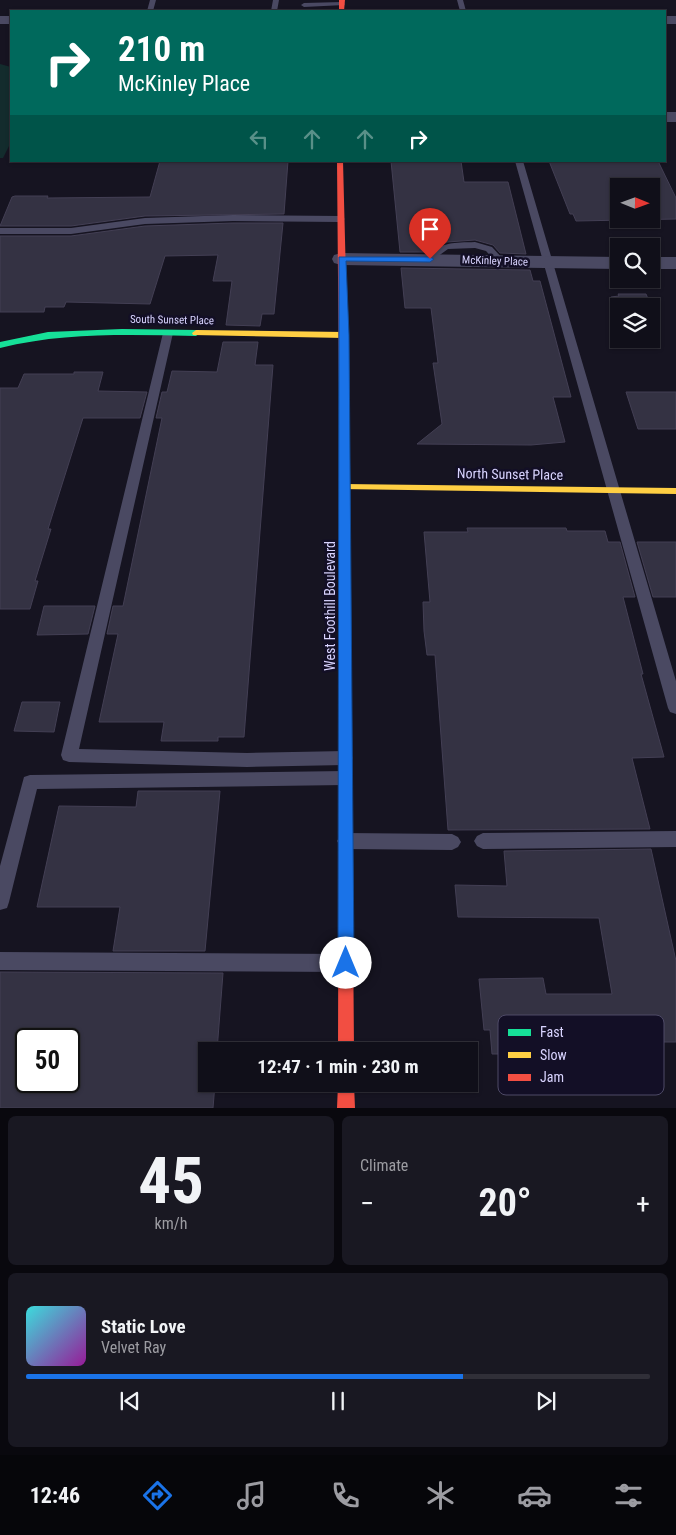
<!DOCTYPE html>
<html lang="en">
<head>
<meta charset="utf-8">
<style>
  body { margin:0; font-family:"Roboto Condensed",sans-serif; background:#191822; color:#f1f3f6; height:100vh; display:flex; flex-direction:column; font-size:19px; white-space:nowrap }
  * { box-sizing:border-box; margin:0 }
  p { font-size:16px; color:#9c9ca2 }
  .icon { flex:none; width:28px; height:28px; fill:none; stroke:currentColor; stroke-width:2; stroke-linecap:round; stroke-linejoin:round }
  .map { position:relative; height:1108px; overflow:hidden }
  .drawer { display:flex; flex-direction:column; gap:8px; padding:8px; background:#09080e; flex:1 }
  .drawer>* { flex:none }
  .top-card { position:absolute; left:10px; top:10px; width:656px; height:152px; border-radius:0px; box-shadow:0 1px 4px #0004,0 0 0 1px #302f38; background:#00695c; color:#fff; overflow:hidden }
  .needle { width:32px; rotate:91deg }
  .fabs { position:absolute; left:610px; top:178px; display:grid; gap:10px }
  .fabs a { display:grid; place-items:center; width:50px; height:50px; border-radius:0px; background:#100f19; box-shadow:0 1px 4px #0004,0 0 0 1px #302f38; font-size:25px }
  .speed { position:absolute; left:15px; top:1028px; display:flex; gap:10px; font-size:25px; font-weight:700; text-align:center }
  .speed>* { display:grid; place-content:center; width:65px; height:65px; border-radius:50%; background:#100f19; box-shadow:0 1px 4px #0004,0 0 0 1px #302f38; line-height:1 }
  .speed .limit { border:2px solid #111; border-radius:8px; background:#fff; color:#111 }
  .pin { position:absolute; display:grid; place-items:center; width:42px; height:42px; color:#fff; margin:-51px -21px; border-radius:50% 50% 50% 0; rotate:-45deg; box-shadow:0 0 5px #0007 }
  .pin .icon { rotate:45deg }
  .me { position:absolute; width:55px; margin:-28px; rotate:0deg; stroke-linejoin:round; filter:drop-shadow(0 0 4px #0008) }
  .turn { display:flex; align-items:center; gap:18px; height:105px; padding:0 25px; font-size:22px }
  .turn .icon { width:65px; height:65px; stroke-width:2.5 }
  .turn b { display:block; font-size:35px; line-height:42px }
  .lanes { display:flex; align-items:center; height:48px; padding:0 25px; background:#0003; justify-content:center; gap:25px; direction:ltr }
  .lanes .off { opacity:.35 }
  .big { font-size:38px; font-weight:700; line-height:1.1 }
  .drawer .card { flex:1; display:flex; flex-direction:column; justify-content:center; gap:8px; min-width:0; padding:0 18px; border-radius:8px; background:#191822 }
  .drawer .dial { align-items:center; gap:0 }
  .dial b { font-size:65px; line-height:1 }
  .song { display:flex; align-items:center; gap:15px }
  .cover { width:60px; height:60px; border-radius:8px; background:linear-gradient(135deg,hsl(180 70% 55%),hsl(300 70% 35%)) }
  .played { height:5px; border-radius:2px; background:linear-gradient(90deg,#1a73e8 70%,#302f38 70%) }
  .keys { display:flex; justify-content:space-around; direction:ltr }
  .heat { display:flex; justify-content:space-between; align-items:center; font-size:28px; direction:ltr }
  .drawer .tiles { flex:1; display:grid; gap:8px; grid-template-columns:1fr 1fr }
  .card:last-child { grid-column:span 2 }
  .trip { position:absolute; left:198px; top:1042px; width:280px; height:50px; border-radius:0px; background:#100f19; box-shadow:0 1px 4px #0004,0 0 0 1px #302f38; font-weight:700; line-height:50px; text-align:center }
  .tabs { display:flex; height:80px; justify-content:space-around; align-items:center; background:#06060a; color:#9c9ca2 }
  .tabs .icon { width:35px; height:35px }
  .tabs .current { color:#1a73e8 }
  .tabs b { font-size:22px; color:#f1f3f6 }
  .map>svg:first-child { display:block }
</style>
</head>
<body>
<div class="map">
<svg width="676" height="1108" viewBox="0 0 676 1108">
  <rect width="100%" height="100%" fill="#161421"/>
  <path fill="#132c2d" d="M0 64 11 67V142L3 158H0Z"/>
  <path fill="#343243" stroke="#433f54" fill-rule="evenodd" d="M160 161H288L284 214 145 216 71 226H0L12 197 15 196H48L47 198 150 197Z
    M391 161H461L464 182H508L526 254 500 253 493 245 475 240 447 242 429 252H400Z
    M549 161H658L676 198V219L576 221 573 214H570ZM619 186H651V219H619Z
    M233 223H283L274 314H262L260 326 226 325 232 281H213L218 255 165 256 150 304 66 302 64 307H45L44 312H0V236H71L145 226Z
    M401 268 530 270 533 281H540L571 397H553L565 442 531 445 417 444 442 424 433 363H438L431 308H405Z
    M618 294H646L651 306H619V318L611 297 619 296Z
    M223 342H258L255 365H273L244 737H218V741H161L164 722H99L118 634H107L113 606H123L162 418H156L162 392H167L172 371 217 372Z
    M74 372H103L98 391 147 392 140 418H83L48 529H51L35 581H38L30 609H0V388H18L24 374H74Z
    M626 392H676V429H638Z
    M467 528H566L567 531H605L608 542H620L635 597H623L643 674H641L664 757 632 758 650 829 448 830 435 655H427L424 631 423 602H430L424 532H468Z
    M637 542H676V597H653Z
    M44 606H95L88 634 37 635Z
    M22 702H60L54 732 14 731Z
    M138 791H220L205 951H113L120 907H37L59 806 136 807Z
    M651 849 676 961V1042H652L655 1054H492L490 1030H484L479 979 543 978 546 994H612L599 918 458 917 455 885 507 886 504 851Z
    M0 972 223 973 217 1051H206V1084H215L213 1108H0ZM26 1039H69V1081H26Z"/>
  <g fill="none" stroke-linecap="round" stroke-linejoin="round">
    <path fill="#4a4962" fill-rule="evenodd" d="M150 0H156L153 11H147Z
      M273 0H279L277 11H271Z
      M457 0H463L466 11H460Z
      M342 2 345 4 344 5 304 7 301 5 304 3Z
      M515 161H523L676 681V714L670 712 668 708Z
      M233 215 340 216 345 219 340 222 233 221 145 224 71 234H0V228H71L145 218Z
      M475 242 492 247 504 260V264H498L486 251 475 248 448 249 430 262 425 259C441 241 453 243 475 242Z
      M168 330 173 333 79 749 247 753 345 751 351 753 353 758 351 763 345 765 247 767 69 762 63 760 61 755 163 333Z
      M345 771 351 773 353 778 351 783 345 785 37 789 9 902 7 908 0 910V866L24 777 30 775Z
      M676 831V847L483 849 477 846 474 841 477 836 483 833Z
      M346 833 452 834 458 837 461 842 458 847 452 850 346 849 340 846 337 841 340 836Z
      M0 952 345 954 352 957 355 963 352 969 345 972 0 970Z"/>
    <path fill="#4a4962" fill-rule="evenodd" d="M0 16H11V24H0Z
      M665 16H676V24H665Z
      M665 112H676V122H665Z
      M341 253 619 257V269L341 265 334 263 332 259 334 255Z
      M651 257H676V269H651Z"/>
    <path fill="#16e098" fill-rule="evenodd" d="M122 329 196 330 200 333 196 336C130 335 65 332 0 348V342L48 332Z
      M344 392 349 395 351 676 349 679H341L339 676V395Z"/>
    <path fill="#ffcf43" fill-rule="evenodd" d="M196 330 344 332 348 335 344 338 193 335 192 333Z
      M344 484 676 488V494L340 489 339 487 340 485Z"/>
    <path fill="#f24e42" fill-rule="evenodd" d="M339 0H345L344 11H339Z
      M337 161H343L349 395 344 398 339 395Z
      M345 671 349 673 351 676 354 1051H338L339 676 341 673Z
      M338 1084H354L355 1108H337Z"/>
  </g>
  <path fill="#1a73e8" stroke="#114b97" d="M339 257H430L434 259 430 262 346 261 349 335 354 963 352 968 346 970 341 968 338 963Z"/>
  <g text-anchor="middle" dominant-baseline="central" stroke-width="5" stroke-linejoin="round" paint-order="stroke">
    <g font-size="11" fill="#d9d4ff" stroke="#130f26">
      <text transform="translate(495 261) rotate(2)">McKinley Place</text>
      <text transform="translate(172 320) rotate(1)">South Sunset Place</text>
    </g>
    <g font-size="14" fill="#d9d4ff" stroke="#130f26">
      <text transform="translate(510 474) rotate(1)">North Sunset Place</text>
      <text transform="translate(330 606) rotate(-90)">West Foothill Boulevard</text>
    </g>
  </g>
  <rect x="498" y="1015" width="166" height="80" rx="8" fill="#130f26" stroke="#4e4a67" stroke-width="1"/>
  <rect x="508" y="1029" width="23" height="7" fill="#16e098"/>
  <rect x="508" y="1052" width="23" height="6" fill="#ffcf43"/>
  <rect x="508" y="1074" width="23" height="7" fill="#f24e42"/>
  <g font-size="14" fill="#d9d4ff">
    <text x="540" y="1037">Fast</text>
    <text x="540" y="1060">Slow</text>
    <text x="540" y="1082">Jam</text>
  </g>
</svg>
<div class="fabs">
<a><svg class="needle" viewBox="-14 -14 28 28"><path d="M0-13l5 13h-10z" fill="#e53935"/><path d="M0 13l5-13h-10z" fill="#9c9ca2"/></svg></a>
<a><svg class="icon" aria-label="search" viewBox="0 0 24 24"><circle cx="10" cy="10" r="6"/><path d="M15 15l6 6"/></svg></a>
<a><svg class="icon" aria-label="layers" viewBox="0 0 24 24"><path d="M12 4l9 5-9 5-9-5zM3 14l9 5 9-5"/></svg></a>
</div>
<div class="speed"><div class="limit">50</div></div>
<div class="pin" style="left:430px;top:259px;background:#d93025"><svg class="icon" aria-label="arrive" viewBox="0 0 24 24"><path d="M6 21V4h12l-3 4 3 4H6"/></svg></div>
<svg class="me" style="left:346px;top:963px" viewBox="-20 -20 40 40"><circle r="19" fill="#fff"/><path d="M0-13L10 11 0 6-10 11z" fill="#1a73e8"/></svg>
<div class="trip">12:47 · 1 min · 230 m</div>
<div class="top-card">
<div class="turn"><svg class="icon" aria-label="right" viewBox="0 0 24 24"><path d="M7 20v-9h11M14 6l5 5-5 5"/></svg><div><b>210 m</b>McKinley Place</div></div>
<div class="lanes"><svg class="icon off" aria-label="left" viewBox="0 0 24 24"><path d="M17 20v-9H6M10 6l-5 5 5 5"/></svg><svg class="icon off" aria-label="ahead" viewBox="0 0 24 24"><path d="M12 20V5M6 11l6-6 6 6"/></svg><svg class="icon off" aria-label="ahead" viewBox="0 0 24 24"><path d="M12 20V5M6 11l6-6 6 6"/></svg><svg class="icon" aria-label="right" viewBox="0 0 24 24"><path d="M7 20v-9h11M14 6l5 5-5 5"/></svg></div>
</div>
</div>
<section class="drawer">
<div class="tiles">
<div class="card dial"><b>45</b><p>km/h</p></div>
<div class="card"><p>Climate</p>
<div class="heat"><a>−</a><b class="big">20°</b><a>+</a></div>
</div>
<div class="card">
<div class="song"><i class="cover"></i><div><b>Static Love</b><p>Velvet Ray</p></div></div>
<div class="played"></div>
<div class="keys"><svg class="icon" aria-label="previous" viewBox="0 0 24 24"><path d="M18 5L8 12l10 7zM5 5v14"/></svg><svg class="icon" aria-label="pause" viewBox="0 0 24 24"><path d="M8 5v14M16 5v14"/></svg><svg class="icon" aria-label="next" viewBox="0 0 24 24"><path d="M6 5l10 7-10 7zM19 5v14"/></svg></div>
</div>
</div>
</section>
<nav class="tabs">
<b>12:46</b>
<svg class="icon current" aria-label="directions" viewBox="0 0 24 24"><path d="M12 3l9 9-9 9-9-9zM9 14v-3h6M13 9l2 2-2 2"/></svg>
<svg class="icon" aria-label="music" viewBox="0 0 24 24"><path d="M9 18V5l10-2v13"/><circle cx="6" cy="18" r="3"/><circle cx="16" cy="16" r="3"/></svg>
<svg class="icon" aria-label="phone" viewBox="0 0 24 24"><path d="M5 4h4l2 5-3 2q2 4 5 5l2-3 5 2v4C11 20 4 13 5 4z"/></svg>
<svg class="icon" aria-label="climate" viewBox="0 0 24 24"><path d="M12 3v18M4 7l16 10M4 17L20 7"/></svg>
<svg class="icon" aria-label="car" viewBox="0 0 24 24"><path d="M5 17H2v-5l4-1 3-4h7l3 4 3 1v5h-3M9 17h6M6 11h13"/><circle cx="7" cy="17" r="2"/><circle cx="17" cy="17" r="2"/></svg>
<svg class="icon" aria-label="filters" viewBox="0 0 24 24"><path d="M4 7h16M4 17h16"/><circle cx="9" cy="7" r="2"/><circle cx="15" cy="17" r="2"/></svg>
</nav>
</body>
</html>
